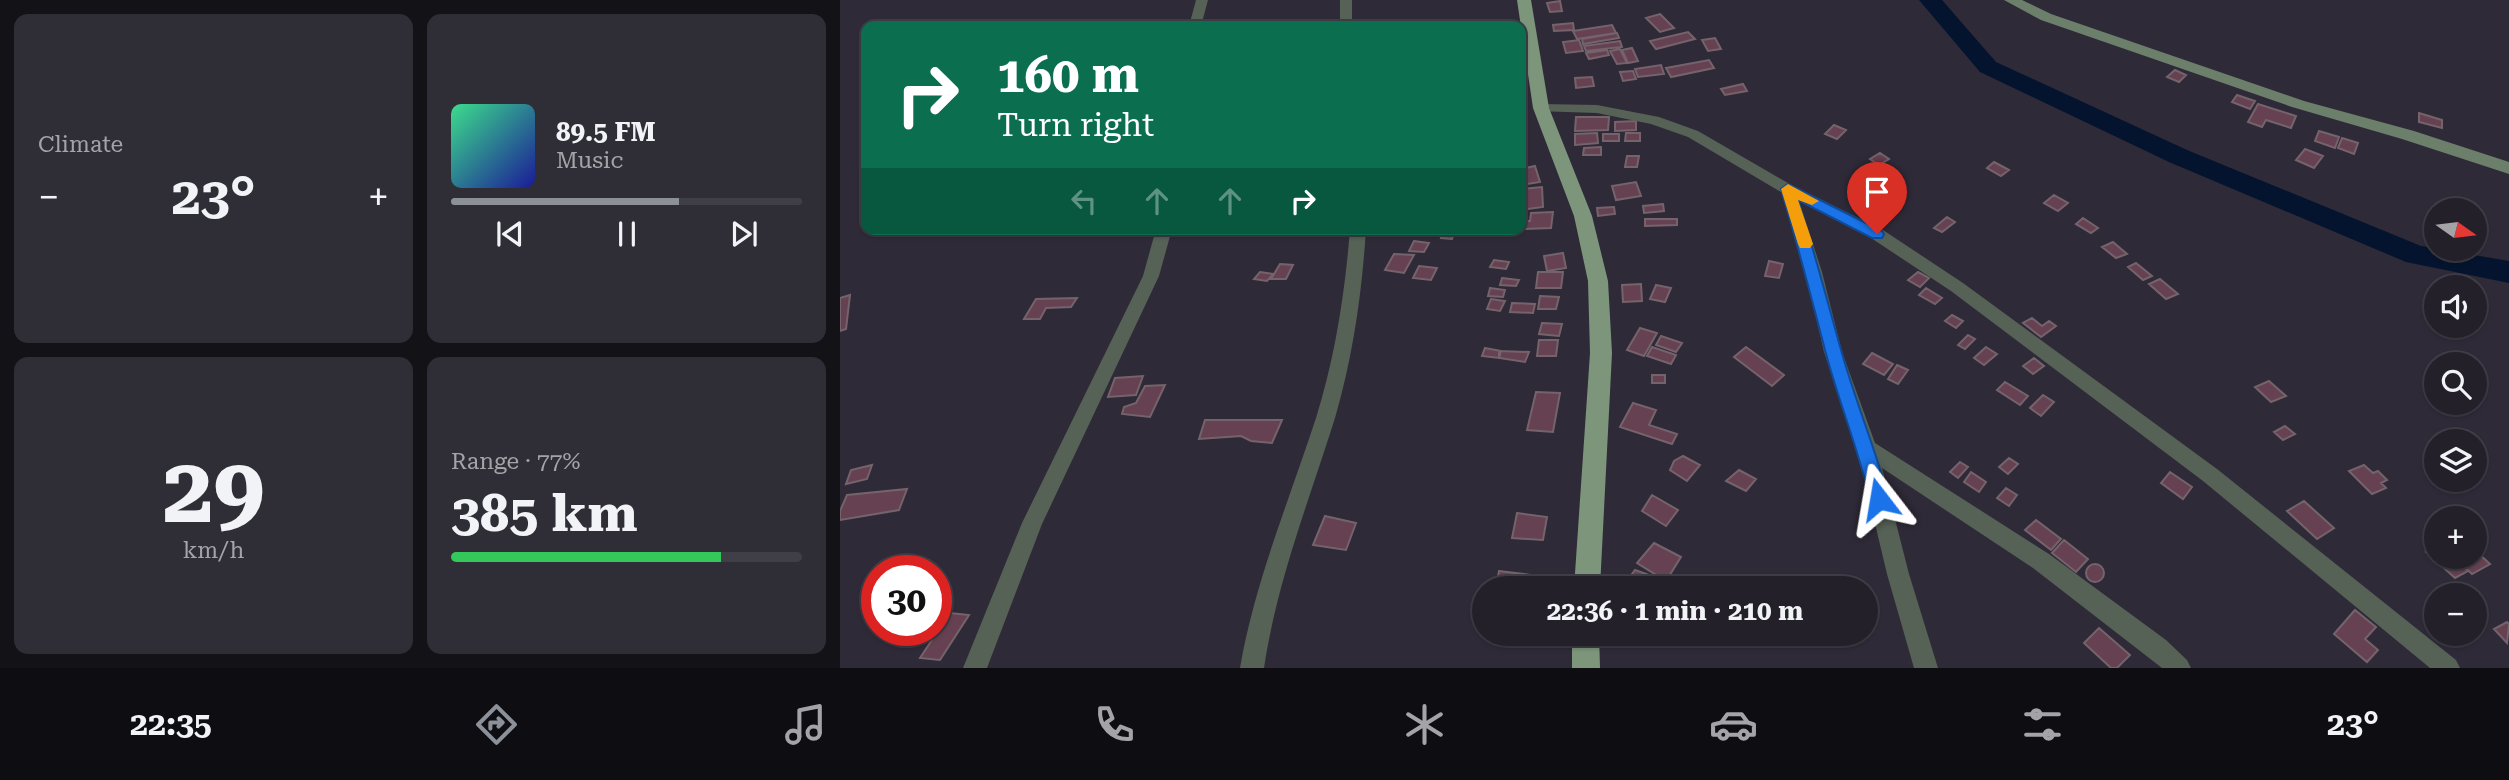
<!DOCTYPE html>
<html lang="en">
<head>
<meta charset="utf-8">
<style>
  body { margin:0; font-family:"Roboto Serif",serif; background:#2f2d36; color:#f1f3f6; height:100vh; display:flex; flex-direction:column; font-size:26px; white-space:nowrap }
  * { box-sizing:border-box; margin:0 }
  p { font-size:23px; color:#a3a3a8 }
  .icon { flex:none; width:38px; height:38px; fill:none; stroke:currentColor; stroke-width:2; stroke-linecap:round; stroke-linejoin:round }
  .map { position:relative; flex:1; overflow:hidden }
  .side { display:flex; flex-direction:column; gap:14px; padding:14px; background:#131217; width:840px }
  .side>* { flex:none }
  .guide { position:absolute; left:21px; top:21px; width:665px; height:214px; border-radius:14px; box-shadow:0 2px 5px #0004,0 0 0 2px #403e47; background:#0b6e4f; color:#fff; overflow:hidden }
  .needle { width:46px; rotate:104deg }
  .tools { position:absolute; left:1584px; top:198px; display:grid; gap:14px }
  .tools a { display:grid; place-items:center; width:63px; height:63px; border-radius:50%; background:#23202a; box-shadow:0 2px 5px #0004,0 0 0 2px #403e47; font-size:35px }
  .speed { position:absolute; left:21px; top:555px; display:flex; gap:14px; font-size:35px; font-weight:700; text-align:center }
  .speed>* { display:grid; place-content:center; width:91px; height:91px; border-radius:50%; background:#23202a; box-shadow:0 2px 5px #0004,0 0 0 2px #403e47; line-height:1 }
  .speed .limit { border:10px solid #d22; background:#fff; color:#111 }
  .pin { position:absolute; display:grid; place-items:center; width:60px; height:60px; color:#fff; margin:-72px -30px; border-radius:50% 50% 50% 0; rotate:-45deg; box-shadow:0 0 7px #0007 }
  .pin .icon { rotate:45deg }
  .me { position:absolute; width:77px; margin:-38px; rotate:346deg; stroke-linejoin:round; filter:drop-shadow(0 0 5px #0008) }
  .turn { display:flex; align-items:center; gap:24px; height:147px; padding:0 21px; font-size:32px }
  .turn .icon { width:91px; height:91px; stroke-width:2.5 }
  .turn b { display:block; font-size:49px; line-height:60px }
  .lanes { display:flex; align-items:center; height:66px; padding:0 21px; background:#0003; justify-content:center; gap:35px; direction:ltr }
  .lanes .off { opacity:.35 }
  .big { font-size:52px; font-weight:700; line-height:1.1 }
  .side .card { flex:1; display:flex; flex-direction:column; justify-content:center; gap:10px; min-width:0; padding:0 24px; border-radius:14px; background:#2f2d36 }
  .side .dial { align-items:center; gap:0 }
  .dial b { font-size:91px; line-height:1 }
  .song { display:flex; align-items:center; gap:21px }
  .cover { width:84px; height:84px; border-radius:10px; background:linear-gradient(135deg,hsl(150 70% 55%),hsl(240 70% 35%)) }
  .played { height:7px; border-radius:4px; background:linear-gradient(90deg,#8c9099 65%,#403e47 65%) }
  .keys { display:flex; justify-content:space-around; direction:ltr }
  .heat { display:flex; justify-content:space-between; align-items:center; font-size:38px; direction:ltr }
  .charge { height:10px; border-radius:5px; background:linear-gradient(90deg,#34c759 77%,#403e47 0) }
  .side .tiles { flex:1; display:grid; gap:14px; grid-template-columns:repeat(2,1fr) }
  .trip { position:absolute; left:632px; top:576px; width:406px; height:70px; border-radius:35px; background:#23202a; box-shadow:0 2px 5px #0004,0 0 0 2px #403e47; font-weight:700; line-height:70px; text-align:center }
  .menu { display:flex; height:112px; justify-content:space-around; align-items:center; background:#0e0d11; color:#a3a3a8 }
  .menu .icon { width:49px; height:49px }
  .menu .current { color:#8c9099 }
  .menu b { font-size:32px; color:#f1f3f6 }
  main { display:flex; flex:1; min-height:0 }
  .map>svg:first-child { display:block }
</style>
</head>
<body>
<main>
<section class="side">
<div class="tiles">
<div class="card"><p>Climate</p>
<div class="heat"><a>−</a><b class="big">23°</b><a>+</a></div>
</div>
<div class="card">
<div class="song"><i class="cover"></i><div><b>89.5 FM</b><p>Music</p></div></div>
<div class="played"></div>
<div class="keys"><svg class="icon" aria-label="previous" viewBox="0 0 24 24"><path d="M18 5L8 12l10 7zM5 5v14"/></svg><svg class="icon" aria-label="pause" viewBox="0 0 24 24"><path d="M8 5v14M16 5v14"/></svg><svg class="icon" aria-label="next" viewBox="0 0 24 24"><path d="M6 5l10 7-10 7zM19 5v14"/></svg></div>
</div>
<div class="card dial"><b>29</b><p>km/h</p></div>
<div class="card"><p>Range · 77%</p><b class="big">385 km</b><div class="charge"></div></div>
</div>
</section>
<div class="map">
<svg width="1669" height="668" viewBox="0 0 1669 668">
  <rect width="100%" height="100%" fill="#2f2a38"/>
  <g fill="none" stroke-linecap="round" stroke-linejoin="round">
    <path fill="#05142e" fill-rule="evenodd" d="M1079 0H1102L1156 62 1347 150 1581 246 1669 261V283L1566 262 1329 162 1140 72Z"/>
  </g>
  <path fill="#664152" stroke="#75636b" stroke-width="2" d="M720 1 722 11 710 12 707 3Z
    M820 14 834 28 820 32 806 18Z
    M733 23 734 30 714 31 713 25Z
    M772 25 776 33 737 39 733 31Z
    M848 32 855 39 816 49 810 41Z
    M777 33 779 38 743 44 742 39Z
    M875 38 881 49 868 51 862 40Z
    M739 40 743 51 726 53 723 42Z
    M780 41 782 47 746 51 744 46Z
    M792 48 798 61 788 63 782 50Z
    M780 49 787 63 777 64 770 51Z
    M767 50 769 55 749 59 746 53Z
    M869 60 874 68 831 77 826 68Z
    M821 65 824 74 798 77 795 69Z
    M1335 70 1346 75 1339 82 1327 77Z
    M793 71 796 79 783 81 780 72Z
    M752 77 754 86 736 88 735 78Z
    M903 84 907 91 885 95 881 89Z
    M1397 95 1415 101 1410 109 1392 102Z
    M1418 104 1456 116 1451 128 1426 120 1422 127 1408 122Z
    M1579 113 1602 120V128L1579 122Z
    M736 117H769L768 130 735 131Z
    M796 121V130L775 131V122Z
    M994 125 1006 130 997 139 985 134Z
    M1479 131 1499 137 1495 148 1475 141Z
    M757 133 758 143 735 145V134Z
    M786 133H800V141H785Z
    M763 134H779V141H763Z
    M1502 138 1518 143 1514 154 1498 148Z
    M761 147V155H743L744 148Z
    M1465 149 1483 156 1474 168 1456 160Z
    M1040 153 1049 159 1039 165 1030 159Z
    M787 156H799L797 167H785Z
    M1154 162 1169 170 1161 176 1147 168Z
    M695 166 700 182 681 185V169Z
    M796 182 801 196 776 200 772 186Z
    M702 187 703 207 681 210V189Z
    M1214 195 1228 203 1218 211 1204 203Z
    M823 204 824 211 804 213 803 206Z
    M774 207 775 214 758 216 757 208Z
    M713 212 711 228 681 229V221H690L691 213Z
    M1107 217 1115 222 1102 232 1094 228Z
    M1243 218 1258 228 1251 233 1236 224Z
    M805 219H837V225L805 226Z
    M604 229H615L612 239 601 238Z
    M574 241 589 243 584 252 569 251Z
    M1273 242 1287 254 1276 258 1262 247Z
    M723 253 726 268 707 271 704 256Z
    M554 254 574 255 564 273 545 270Z
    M654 260 669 262 666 269 650 267Z
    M929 261 943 264 939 278 925 276Z
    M1296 263 1312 276 1303 280 1288 267Z
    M440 264 453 265 446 279H431Z
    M579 266 597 268 591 280 573 278Z
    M420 272 433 274 427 281 414 279Z
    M698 272H723L721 288H696Z
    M1078 272 1089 278 1080 287 1068 280Z
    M662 278 679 280 676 286 660 285Z
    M1320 279 1338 294 1326 299 1309 284Z
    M801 284 802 301 783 302 782 285Z
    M816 285 831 288 825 302 810 299Z
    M650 288 665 290 663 297 648 296Z
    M1086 288 1102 298 1095 304 1079 295Z
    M10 295 6 329 0 331V298Z
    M700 296 719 297 716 309H698Z
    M237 298 231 307 206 308 200 319H184L196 299Z
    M651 299 665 301 660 311 647 309Z
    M672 303 695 304 693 313 670 312Z
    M1112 315 1123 321 1116 328 1105 321Z
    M1192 318 1202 326 1209 321 1216 326 1201 337 1183 323Z
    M702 323 722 324 719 336 699 334Z
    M800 328 817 333 804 356 787 350Z
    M1128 335 1135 339 1125 349 1118 345Z
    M821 336 842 343 836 352 816 345Z
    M699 340H718L716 356H697Z
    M812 347 836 355 831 364 807 356Z
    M906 347 944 375 932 386 894 357Z
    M1146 347 1157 354 1144 365 1134 358Z
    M645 348 661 351 659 358 642 356Z
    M659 351 689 352 685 362 659 358Z
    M1032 353 1053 364 1044 375 1023 364Z
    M1194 358 1204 366 1193 374 1183 366Z
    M1057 365 1068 370 1058 384 1048 379Z
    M812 375H825V383H812Z
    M303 376 296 395 268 397 275 378Z
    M1429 381 1446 396 1431 402 1415 387Z
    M1165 382 1188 396 1180 405 1157 390Z
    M325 385 310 417 282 414 284 407 296 403 305 386Z
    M696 392 720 393 713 432 687 430Z
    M1203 395 1214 402 1201 416 1190 408Z
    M793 403 816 410 809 425 837 434 832 444 780 427Z
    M365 420H442L432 443 411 441 401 436 359 439Z
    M1445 426 1455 434 1443 440 1434 432Z
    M843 456 860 465 847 481 830 470 834 461Z
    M1169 458 1178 464 1168 474 1159 467Z
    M1120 462 1128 467 1118 478 1110 472Z
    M32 465 27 479 6 484 11 470Z
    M1524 465 1533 473 1538 471 1547 480 1541 483 1546 488 1532 494 1509 471Z
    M899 470 916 479 906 491 886 481Z
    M1131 472 1146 482 1139 492 1124 482Z
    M1330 472 1352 487 1343 499 1321 483Z
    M1166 488 1177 495 1169 506 1157 498Z
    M67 489 59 510 0 520V511L7 495Z
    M812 495 838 510 826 526 802 511Z
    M1464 501 1494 528 1477 539 1447 511Z
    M677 513 707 517 703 540 672 538Z
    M485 516 516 523 506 550 473 545Z
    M1196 520 1221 539 1211 550 1185 530Z
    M1224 540 1248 559 1236 572 1212 553Z
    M814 543 841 557 826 581 797 563Z
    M1596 547V556H1612L1628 571 1615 578 1586 552Z
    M1638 553 1650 564 1632 574 1620 563Z
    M1246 573a9 9 0 1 1 18 0a9 9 0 1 1-18 0Z
    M795 570 826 581 819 588H782Z
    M659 571 691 575 689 588H656Z
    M1515 610 1536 627 1525 639 1538 650 1527 662 1494 634Z
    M110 613 129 615 100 660 80 658Z
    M1667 622 1669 624 1667 643 1654 629Z
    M1259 628 1290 655 1277 668H1271L1244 643Z"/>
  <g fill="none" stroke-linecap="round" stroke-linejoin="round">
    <path fill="#566255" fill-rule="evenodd" d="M356 0H368L361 26H349Z
      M500 0H512V26H500Z
      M701 104 757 105 819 117 858 131 953 186 1043 230 1123 283 1377 469 1616 660 1620 668H1590L1363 481 1111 291 1031 238 959 201 982 272 1002 352 1035 443 1209 554 1326 640 1347 660 1351 668H1322L1193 568 1042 468 1069 574 1098 668H1074L1047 574 1017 448 984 352 966 272 941 192 848 137 811 124 757 113 696 111 694 108Z
      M316 229H332L319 276 202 524 147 668H123L182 523 303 276Z
      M510 229H526C522 293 513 356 495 418 469 501 437 581 424 668H400C415 581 449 501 476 418 495 357 505 293 510 229Z"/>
    <path fill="#6c7f6a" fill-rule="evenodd" d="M1164 0H1182L1211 14 1464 101 1574 131 1669 162V174L1562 139 1452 107 1201 20Z"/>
    <path fill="#7d967b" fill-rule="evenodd" d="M677 0H691L709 108 752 216 768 281 772 353 760 588H734L750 353 748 281 734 216 693 108Z
      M732 634H759L760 668H732Z"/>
  </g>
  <path fill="#1a73e8" stroke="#114b97" stroke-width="2" d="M948 184 1042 231 1044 234 1042 238H1032L958 200C974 250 987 300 1001 350 1015 400 1035 448 1049 499L1046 505 1039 507 1033 505 1030 499C1018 448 998 400 985 350 971 296 957 242 941 189Z"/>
  <path fill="#f59e0b" d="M948 184 979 201 972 205 958 200 973 244 970 248H960L958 244 941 189Z"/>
</svg>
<div class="tools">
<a><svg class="needle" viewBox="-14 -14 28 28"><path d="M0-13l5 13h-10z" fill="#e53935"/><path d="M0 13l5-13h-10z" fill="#a3a3a8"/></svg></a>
<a><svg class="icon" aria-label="sound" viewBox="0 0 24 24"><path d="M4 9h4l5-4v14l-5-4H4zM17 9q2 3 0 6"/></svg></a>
<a><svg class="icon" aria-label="search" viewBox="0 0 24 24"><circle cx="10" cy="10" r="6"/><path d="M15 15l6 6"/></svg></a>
<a><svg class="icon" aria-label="layers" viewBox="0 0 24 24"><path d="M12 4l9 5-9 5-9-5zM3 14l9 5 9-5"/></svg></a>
<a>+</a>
<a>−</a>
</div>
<div class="speed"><div class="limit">30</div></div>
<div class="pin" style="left:1037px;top:234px;background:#d93025"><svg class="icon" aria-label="arrive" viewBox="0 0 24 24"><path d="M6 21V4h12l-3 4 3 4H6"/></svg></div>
<svg class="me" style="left:1039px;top:499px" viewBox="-20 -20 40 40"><path d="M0-17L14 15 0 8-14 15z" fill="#1a73e8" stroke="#fff" stroke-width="4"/></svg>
<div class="trip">22:36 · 1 min · 210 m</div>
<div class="guide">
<div class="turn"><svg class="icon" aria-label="right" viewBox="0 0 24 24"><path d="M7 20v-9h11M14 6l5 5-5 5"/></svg><div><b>160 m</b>Turn right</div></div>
<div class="lanes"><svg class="icon off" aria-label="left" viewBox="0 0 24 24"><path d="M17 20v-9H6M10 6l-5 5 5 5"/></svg><svg class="icon off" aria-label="ahead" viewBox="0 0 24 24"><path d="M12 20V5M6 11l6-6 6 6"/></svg><svg class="icon off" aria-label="ahead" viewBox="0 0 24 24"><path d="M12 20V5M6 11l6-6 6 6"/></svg><svg class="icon" aria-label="right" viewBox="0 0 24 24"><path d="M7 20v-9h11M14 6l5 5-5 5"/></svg></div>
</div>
</div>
</main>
<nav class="menu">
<b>22:35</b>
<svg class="icon current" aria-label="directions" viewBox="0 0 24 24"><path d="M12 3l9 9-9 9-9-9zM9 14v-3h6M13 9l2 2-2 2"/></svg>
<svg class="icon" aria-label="music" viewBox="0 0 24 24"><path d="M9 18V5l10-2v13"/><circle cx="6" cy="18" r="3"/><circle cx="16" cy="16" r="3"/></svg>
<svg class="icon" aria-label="phone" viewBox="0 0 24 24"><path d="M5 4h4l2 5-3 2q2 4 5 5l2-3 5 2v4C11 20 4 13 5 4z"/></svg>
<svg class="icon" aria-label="climate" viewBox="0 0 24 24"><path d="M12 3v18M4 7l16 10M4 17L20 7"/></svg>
<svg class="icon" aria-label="car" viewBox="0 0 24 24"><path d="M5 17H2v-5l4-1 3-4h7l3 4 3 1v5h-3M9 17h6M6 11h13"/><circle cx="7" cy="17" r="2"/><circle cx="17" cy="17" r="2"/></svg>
<svg class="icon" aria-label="filters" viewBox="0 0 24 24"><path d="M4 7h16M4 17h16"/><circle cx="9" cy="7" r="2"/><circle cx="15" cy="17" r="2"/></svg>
<b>23°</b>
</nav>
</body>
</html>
